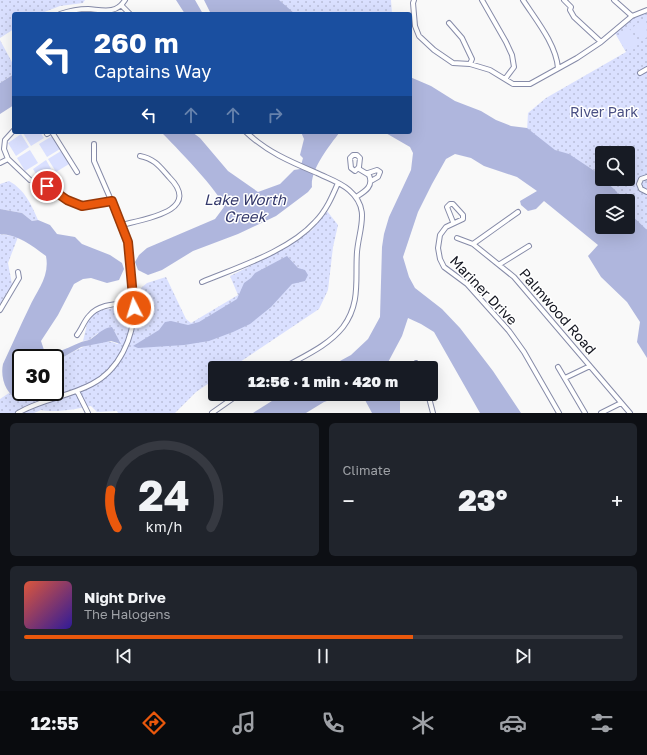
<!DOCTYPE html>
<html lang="en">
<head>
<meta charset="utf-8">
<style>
  body { margin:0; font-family:"Golos Text",sans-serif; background:#20242c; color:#f1f3f6; height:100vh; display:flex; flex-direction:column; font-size:15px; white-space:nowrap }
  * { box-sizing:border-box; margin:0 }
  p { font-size:13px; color:#9ea1a6 }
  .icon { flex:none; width:22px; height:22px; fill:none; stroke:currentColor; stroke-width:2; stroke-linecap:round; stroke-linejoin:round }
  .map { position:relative; height:413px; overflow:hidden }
  .panel { display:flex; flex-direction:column; gap:10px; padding:10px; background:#0d0f14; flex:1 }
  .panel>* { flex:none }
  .guide { position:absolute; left:12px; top:12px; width:400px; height:122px; border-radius:4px; box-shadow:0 4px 16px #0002; background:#1a4fa0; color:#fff; overflow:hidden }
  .buttons { position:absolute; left:595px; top:146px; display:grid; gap:8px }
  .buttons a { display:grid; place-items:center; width:40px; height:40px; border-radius:4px; background:#171b24; box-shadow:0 4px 16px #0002; font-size:20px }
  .speed { position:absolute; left:12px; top:349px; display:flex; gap:8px; font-size:20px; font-weight:700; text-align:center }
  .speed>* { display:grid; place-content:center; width:52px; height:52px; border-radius:50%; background:#171b24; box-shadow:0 4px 16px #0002; line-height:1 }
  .speed .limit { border:2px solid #111; border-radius:6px; background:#fff; color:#111 }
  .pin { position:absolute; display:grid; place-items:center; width:34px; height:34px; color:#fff; margin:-17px; border:2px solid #fff; border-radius:50%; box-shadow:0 1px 4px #0007 }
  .me { position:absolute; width:44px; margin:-22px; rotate:355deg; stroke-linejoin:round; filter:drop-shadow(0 0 3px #0008) }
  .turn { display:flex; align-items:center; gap:14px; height:84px; padding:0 16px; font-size:18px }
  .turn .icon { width:52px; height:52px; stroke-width:2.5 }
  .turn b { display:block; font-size:28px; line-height:34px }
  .lanes { display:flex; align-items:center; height:38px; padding:0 16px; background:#0003; justify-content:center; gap:20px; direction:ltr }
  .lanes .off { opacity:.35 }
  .big { font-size:30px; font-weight:800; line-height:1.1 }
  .panel .card { flex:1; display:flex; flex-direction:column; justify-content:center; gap:6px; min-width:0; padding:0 14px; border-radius:6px; background:#20242c }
  .panel .dial { align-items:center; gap:0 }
  .dial svg { height:104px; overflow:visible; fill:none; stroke:#363941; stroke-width:7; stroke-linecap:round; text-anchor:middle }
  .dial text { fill:#f1f3f6; stroke:none }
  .song { display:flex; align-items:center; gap:12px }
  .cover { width:48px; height:48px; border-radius:6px; background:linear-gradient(135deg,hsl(10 70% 55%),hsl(250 70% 35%)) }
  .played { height:4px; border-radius:2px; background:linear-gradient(90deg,#ea580c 65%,#363941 65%) }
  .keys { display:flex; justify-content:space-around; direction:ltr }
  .heat { display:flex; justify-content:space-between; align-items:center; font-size:22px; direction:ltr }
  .panel .tiles { flex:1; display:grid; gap:10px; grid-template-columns:1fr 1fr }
  .card:last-child { grid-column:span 2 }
  .trip { position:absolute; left:208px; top:361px; width:230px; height:40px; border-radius:4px; background:#171b24; box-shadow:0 4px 16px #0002; font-weight:800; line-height:40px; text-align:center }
  .menu { display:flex; height:64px; justify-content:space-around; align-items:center; background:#090b0e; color:#9ea1a6 }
  .menu .icon { width:28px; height:28px }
  .menu .active { color:#ea580c }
  .menu b { font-size:18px; color:#f1f3f6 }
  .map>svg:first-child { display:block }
</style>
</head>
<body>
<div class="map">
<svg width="647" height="413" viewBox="0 0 647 413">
  <defs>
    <pattern id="grass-dots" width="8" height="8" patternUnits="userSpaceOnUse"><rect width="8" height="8" fill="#dae0ff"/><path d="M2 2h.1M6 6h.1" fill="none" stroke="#babfda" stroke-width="1.8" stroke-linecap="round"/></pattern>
  </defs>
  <rect width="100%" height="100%" fill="#f9f9f9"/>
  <path fill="url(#grass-dots)" fill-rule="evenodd" d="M0 0H85L83 3 60 6 39 14H14V29L0 38Z
    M276 0H391L392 14H292Z
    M647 12V231L628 213V201H620L527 131 528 113 546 98 626 52 615 33 633 18ZM602 153H628V179H602Z
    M0 40 14 66V74L0 83Z
    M9 181C25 190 31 204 38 220L32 221 22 213 0 209V184Z
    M327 211 338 225 333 247 328 290 319 309 231 368H215V379L196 392 175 413H118L117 411 97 412 91 406C77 409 55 413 41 410L34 413H0V399L9 393 17 400 21 392H55V362C70 354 100 334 117 344L121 342 117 339 116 334 98 333 89 340 83 341 88 320 97 311 141 303V288L147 283 166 277 186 319 191 323 238 295 230 276 288 247 312 230Z
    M0 234 18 237 8 263 12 284 0 304Z"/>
  <path fill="#dae0ff" d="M646 20 647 37 641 41 633 27Z
    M630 29 638 43 625 50 617 36Z
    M25 132H40L44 138 31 146 23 133Z
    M21 134 29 147 16 156 8 143Z
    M52 136 60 149 47 157 39 144Z
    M30 150 38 163 25 171 17 158Z
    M61 151 69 164 56 172 48 159Z
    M46 160 54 174 41 182 33 169Z"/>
  <path fill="#afb6dd" d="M176 0H195L203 14H185Z
    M204 0H279L295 14H211Z
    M14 74V105L0 114V83Z
    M410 77 431 86 455 101 481 111 496 120 511 126 527 128 555 150 569 154 596 172 617 192 620 201H602V227H628V212L647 230V358L637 342 640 322 627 302 601 277 588 256 598 245 544 201 536 209 528 211 521 205 520 201 537 191 517 177 484 166 471 158 455 154 446 159 432 184 418 212 403 257 409 277 415 288 442 309 460 328 493 371 521 413H480L434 332 421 324 408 318 402 336 385 368H327L351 355 368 339 380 317 382 247 384 234 389 217 411 170 413 153 410 147 384 132H410Z
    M161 132H192L200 138 228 171 258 192 280 184 294 170 300 169 303 158 300 155 304 139 301 132H340C329 146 310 170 312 187L308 192 276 216 238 234 193 251 162 270 148 275 138 270 135 262 139 255 147 248 215 219 224 207C220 192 174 145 161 132Z
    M0 209 22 213 32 221 38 220 50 225 57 234 75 237 82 244 110 255 122 263 124 269 119 280 107 283 91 278 83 279 74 284 58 315 41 341 44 350C58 355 66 348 79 343 83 341 87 341 91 339 98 334 103 328 112 327L121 344 111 341 81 347 55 362V358H21L22 399 20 401C6 395 0 378 3 364 12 345 20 326 29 308 37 290 50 277 46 256 31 245 19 235 0 234Z
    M287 256 298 268 305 270 308 275 305 281 292 284 271 307 250 324 233 332 209 341 184 345 138 348 133 346 159 330 165 322 171 321 188 325 199 322 237 299 244 283 251 278 255 273Z
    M283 394H348L324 402 306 413H253Z
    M355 394H395L400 401V413H372L365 400Z"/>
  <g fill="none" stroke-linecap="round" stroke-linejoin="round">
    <g stroke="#868ba8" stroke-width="6">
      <path id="minor" d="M414 0 413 3 415 26 419 36 434 50 453 63 470 64 490 70 513 84H530L577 58 601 42 632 16 647 10
        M482 0 506 42 512 55 514 67 505 79
        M523 0C536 20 556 44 558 68
        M564 0 571 7 570 10 574 17 601 42
        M614 0 632 16
        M121 5 130 14
        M60 14C69 11 78 9 88 9 102 10 116 15 125 0
        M449 23 462 38 472 59 470 64
        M640 73 647 69
        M14 130 5 140 4 149 8 159 30 180 51 187 67 200 83 205 111 201
        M46 132 47 134 50 132
        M52 132 77 172
        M246 132C267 152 291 162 317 173 327 178 340 182 349 190 371 209 359 228 357 252 355 279 361 303 343 327 328 346 304 356 283 368
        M353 155H357L360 158 359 167 355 171 351 168 350 158Z
        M0 163 8 159
        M368 173 377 170 380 172 378 177 371 181
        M647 177 641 179 639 184 641 189 647 192
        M356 197C364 192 374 187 369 175L359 169
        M453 222 447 207 450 204H453L463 215V219L446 227 440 235 438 248 440 259 444 267 467 284 509 331 524 352 559 413
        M121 225C145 219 203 211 169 177 160 167 155 159 140 156
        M457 238 473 244 514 277 630 413
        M473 244 518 212
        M500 264 529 246
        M202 282C238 267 289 251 315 222 326 211 332 197 338 183
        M0 310 19 278 18 272
        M77 335C82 329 84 321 89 316 99 303 120 304 134 302
        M416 363 418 368
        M558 367 585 413
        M565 378 590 366
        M77 391 88 413
        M428 394 433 413
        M18 413C41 399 68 397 92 384 119 370 134 338 134 307 135 294 131 281 130 268 129 257 130 248 127 237L94 161V144
        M212 413 239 394
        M601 413 621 403"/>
    </g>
    <use href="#minor" stroke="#fff" stroke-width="4"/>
  </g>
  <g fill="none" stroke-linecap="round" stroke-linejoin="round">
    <g stroke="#983908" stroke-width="10">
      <path id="route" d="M47 186 67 200 82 206 112 201 128 242 134 308"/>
    </g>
    <use href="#route" stroke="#ea580c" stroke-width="7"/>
  </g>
  <g text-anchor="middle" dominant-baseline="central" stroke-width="3" stroke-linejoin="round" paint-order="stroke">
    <g font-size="14" fill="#494f83" stroke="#fff">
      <text x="604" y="111">River Park</text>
    </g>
    <g font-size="14" fill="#13151f" stroke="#fff">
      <text transform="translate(484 290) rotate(46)">Mariner Drive</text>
      <text transform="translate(558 311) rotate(49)">Palmwood Road</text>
    </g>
    <g font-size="15" font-style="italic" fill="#34396b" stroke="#fff">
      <text x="245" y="199">Lake Worth<tspan x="245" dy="17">Creek</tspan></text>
    </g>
  </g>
</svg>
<div class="buttons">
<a><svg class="icon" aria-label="search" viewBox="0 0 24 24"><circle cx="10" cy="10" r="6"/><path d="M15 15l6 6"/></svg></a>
<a><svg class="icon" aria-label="layers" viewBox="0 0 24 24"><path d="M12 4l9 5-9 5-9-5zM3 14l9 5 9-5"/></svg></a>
</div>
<div class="speed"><div class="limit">30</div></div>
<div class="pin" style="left:47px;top:186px;background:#d93025"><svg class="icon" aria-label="arrive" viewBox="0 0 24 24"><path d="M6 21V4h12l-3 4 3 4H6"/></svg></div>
<svg class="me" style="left:134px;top:308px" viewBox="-20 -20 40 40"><circle r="17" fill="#ea580c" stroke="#fff" stroke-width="3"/><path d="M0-11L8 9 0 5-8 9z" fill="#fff"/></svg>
<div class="trip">12:56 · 1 min · 420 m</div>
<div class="guide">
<div class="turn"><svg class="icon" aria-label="left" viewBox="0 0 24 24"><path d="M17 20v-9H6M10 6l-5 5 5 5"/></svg><div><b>260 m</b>Captains Way</div></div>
<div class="lanes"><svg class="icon" aria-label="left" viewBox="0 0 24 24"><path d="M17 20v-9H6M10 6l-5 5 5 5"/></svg><svg class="icon off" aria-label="ahead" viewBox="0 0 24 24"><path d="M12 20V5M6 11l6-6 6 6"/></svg><svg class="icon off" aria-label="ahead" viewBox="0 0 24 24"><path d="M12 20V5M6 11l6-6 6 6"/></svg><svg class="icon off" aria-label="right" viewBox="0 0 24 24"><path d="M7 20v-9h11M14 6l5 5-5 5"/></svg></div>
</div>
</div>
<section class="panel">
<div class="tiles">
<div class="card dial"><svg viewBox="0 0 100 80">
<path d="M14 69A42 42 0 1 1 86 69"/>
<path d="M14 69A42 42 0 0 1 9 40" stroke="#ea580c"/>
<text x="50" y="56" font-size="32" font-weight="700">24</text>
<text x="50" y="72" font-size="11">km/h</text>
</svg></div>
<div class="card"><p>Climate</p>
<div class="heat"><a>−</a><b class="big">23°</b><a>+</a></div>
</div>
<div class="card">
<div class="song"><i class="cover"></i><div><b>Night Drive</b><p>The Halogens</p></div></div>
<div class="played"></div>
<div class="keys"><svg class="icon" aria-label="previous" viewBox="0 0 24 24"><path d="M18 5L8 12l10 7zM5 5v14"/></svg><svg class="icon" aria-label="pause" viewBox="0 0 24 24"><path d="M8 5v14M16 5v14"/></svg><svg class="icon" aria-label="next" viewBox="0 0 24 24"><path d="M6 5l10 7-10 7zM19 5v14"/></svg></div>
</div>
</div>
</section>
<nav class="menu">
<b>12:55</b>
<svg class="icon active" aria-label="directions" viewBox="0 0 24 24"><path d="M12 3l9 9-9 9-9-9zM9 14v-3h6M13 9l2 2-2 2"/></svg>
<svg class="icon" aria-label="music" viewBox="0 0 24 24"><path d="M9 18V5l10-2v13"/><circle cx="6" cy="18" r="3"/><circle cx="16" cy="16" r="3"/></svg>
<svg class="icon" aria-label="phone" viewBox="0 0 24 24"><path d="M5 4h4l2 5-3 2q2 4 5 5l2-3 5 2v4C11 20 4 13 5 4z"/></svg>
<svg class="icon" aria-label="climate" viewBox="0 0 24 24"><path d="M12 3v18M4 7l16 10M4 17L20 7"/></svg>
<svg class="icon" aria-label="car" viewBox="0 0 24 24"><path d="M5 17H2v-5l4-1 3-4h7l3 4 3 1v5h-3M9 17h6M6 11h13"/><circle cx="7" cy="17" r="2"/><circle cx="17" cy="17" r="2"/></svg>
<svg class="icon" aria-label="filters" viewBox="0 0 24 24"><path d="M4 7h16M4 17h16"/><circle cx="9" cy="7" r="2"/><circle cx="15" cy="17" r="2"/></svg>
</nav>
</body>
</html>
